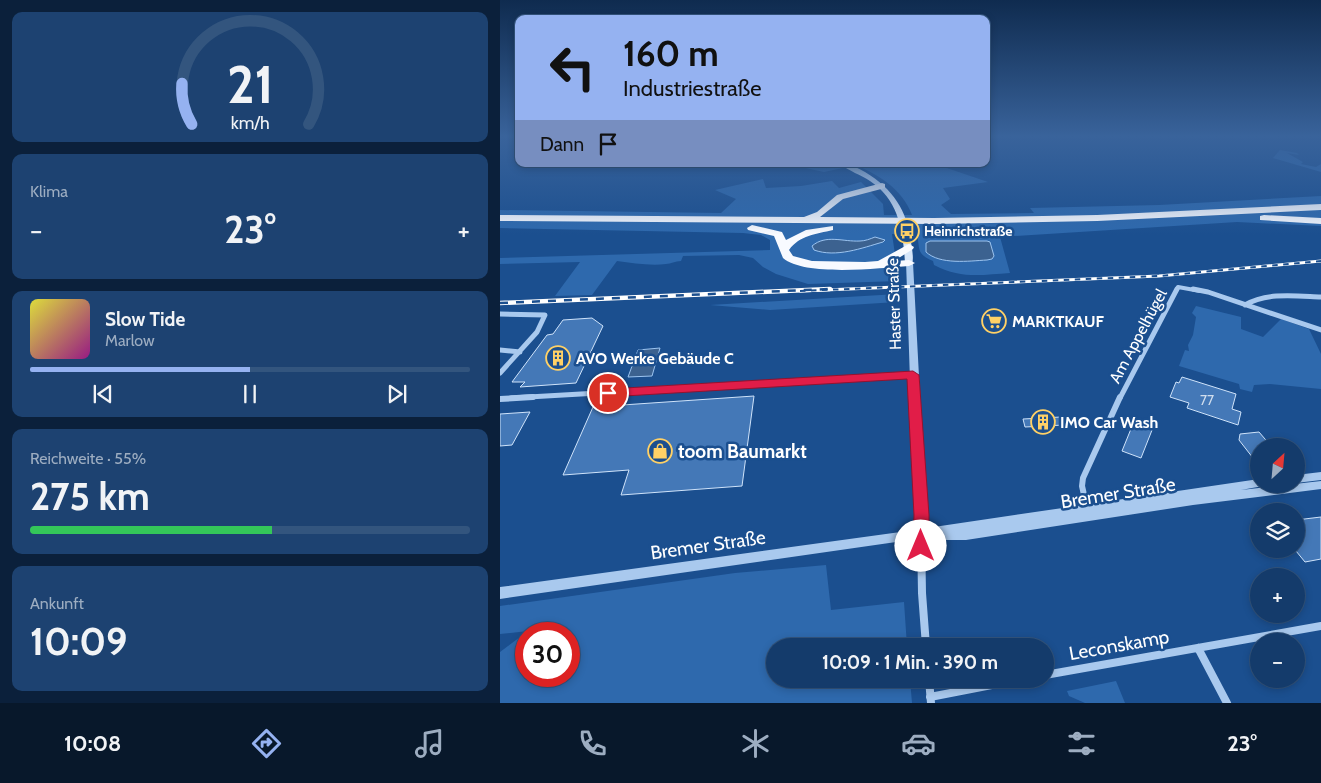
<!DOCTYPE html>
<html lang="de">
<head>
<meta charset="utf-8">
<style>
  body { margin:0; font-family:Cabin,sans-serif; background:#1d4271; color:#f1f3f6; height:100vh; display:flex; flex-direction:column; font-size:19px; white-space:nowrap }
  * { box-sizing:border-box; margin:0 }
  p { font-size:16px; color:#9dadc1 }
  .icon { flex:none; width:28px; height:28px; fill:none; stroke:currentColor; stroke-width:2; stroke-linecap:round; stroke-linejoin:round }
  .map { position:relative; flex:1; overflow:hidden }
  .drawer { display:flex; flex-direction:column; gap:12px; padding:12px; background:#0b203b; width:500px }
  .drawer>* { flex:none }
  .banner { position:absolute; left:15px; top:15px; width:475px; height:152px; border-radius:10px; box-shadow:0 2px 8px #0003,0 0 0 1px #33557e; background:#95b2f1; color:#111; overflow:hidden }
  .needle { width:32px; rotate:26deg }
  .controls { position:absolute; left:750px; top:438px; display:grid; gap:10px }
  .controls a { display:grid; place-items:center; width:55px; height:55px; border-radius:50%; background:#143b6b; box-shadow:0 2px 8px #0003,0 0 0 1px #33557e; font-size:25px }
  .speed { position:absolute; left:15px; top:622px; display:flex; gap:10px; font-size:25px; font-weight:700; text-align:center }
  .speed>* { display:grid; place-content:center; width:65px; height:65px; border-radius:50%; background:#143b6b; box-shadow:0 2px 8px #0003,0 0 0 1px #33557e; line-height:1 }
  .speed .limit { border:8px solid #d22; background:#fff; color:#111 }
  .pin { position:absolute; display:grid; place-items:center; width:42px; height:42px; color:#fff; margin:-21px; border:2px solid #fff; border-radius:50%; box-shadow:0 1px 5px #0007 }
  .me { position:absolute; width:55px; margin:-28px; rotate:0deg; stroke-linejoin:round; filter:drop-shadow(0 0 4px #0008) }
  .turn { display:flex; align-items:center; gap:18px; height:105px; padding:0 25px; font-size:22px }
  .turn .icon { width:65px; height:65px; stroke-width:2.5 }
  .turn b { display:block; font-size:35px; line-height:42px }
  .then { display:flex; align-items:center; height:48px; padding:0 25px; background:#0003; gap:10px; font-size:19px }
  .big { font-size:38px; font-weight:700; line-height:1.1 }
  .drawer .widget { flex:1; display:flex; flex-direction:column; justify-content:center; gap:8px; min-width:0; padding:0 18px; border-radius:10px; background:#1d4271 }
  .drawer .dial { align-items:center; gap:0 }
  .dial svg { height:130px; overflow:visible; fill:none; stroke:#33557e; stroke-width:7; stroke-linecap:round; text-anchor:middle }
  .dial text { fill:#f1f3f6; stroke:none }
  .song { display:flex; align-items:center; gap:15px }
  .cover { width:60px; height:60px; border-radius:8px; background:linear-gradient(135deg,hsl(60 70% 55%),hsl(310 70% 35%)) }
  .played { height:5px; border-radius:2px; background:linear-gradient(90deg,#95b2f1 50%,#33557e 50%) }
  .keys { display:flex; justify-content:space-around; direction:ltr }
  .heat { display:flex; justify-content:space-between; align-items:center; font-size:28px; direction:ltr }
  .charge { height:8px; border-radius:4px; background:linear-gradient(90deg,#34c759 55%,#33557e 0) }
  .trip { position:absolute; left:266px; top:638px; width:288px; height:50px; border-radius:25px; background:#143b6b; box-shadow:0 2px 8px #0003,0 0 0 1px #33557e; font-weight:700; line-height:50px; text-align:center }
  .tab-bar { display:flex; height:80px; justify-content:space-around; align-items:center; background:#08182b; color:#9dadc1 }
  .tab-bar .icon { width:35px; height:35px }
  .tab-bar .selected { color:#95b2f1 }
  .tab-bar b { font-size:22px; color:#f1f3f6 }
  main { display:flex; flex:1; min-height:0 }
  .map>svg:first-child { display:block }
</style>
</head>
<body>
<main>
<section class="drawer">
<div class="widget dial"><svg viewBox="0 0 100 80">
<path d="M14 69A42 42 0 1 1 86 69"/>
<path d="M14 69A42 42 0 0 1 8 44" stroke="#95b2f1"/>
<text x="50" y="56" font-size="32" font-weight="700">21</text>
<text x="50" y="72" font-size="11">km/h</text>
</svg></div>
<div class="widget"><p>Klima</p>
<div class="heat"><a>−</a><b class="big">23°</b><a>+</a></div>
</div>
<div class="widget">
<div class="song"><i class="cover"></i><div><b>Slow Tide</b><p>Marlow</p></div></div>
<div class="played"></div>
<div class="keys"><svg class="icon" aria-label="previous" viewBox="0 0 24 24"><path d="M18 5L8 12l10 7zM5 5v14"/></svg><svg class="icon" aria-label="pause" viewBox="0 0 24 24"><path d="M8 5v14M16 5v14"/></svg><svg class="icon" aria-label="next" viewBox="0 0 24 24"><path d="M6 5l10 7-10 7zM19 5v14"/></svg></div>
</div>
<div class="widget"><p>Reichweite · 55%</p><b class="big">275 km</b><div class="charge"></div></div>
<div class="widget"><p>Ankunft</p><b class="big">10:09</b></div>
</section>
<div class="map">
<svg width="821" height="703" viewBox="0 0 821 703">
  <rect width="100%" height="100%" fill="#1b4f8f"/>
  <path fill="#2e69ad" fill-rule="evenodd" d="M780 150 797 153 799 155 787 153 803 162 801 164 816 167 821 164V172L773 158Z
    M301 164H334L343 168 324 172 296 166Z
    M354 164H435L488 182 443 188 450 199 441 205 451 214 534 213 530 208 659 205 821 196V226L737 222 500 237 510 273C481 275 461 279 434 265L433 261C416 254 420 249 417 233L392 234 399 281 308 284 276 274 263 267 253 258 239 255 183 256 181 261C175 261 171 264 166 264 150 266 133 263 117 261L92 295 55 296 80 262 0 264V258L270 250V240L261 235 243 233 0 228V210L221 213 236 199 215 190 263 179 266 188 301 186 332 181 339 188 361 182 383 204 384 215H412C402 188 378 175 354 164Z
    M398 294 397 302 270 310 210 305Z
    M696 306 741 317V329L763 337 781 319 809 329 821 354V389L770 384 754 385 752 392 740 389 739 384 679 366 685 350 689 351 688 345 693 335 696 317 692 313Z
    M326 565 331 610 404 602 407 646H275V679H410L412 703H0V652L28 631 0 634V606L235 573ZM26 634H69V676H26Z
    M616 681 625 703H585L569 696 567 691Z"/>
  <path fill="#3c6290" stroke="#9cc4f0" d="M375 237 385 240 383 242C362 248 336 258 314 250L312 246C326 234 343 242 360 241 365 241 370 239 375 237Z
    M430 241H487L490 242 494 256 492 259 487 260C469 261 440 265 426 252V243Z
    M160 348 152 376 128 377 138 350Z"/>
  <path fill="#4478b7" stroke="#cfe3fa" d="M92 318 103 326 76 383 20 387 25 382H12L47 335 53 334 63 320Z
    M682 377 736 394 732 409 741 412 738 425 687 408 689 403 670 397 676 382 679 383Z
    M254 396 242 486 121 495 129 470 63 475 93 407Z
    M30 412 12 445 0 446V414Z
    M561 417 564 425 525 427 523 419Z
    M635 419 654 425 641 458 622 451Z
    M759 432 771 446H759V457L753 458 739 440 740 434Z
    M821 517V559L805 562 796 551V520Z"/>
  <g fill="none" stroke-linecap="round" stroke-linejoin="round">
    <path stroke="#a9c9ee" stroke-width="4" d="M676 291 678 287 700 291"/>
    <path stroke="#a9c9ee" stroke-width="5" d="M693 289 708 292 821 330
      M745 305C767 292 796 296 821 297
      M0 314 45 315 37 332 0 373
      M0 350 20 352
      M11 398 413 375
      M620 398 677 289"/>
    <path stroke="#a9c9ee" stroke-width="6" d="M0 399 33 397
      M587 508 582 486 583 478 620 397"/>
    <path stroke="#a9c9ee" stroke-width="8" d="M421 534 422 593 426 646
      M698 648 727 703
      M545 675 821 626
      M429 679 431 703
      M430 697 523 679"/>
    <path fill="#a9c9ee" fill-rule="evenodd" d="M406 261H409L413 263 427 528 759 479V484H764L763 486 741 490 821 481V489L693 505 466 540H444L440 539 438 536 0 599V587L415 530Z
      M821 472V480L796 483V475Z"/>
    <path fill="#d6e6fa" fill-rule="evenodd" d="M340 164C349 163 357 168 365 172 393 189 407 210 411 242 412 249 414 258 412 265H409L405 263C403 231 399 200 370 181 361 175 349 171 340 164Z"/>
    <path fill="#f8faff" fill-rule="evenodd" d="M382 183 385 184V188L343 199 320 217 434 218 597 215 821 204V210L597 221 434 224 0 221V215L304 217 317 212 337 195Z
      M764 215 821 218V224L760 220V216Z
      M252 225 282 232 286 240 306 230 333 226V230C316 234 300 235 289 250L293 256 312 261 365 262 378 261 409 244 414 247 413 249 394 261 409 260 415 263 409 266C380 268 305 277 283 258L274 236 248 230 247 228Z"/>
    <g stroke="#fff" stroke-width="3">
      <path id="rail-far1" d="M300 291 659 276 821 261"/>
    </g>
    <g stroke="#fff" stroke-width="4.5">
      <path id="rail" d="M0 303 330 289"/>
    </g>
    <use href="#rail-far1" stroke="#1b4f8f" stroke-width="2" stroke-dasharray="5.5" stroke-linecap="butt"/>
    <use href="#rail" stroke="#1b4f8f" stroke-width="2.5" stroke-dasharray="8" stroke-linecap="butt"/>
  </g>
  <linearGradient id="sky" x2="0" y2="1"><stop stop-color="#0f2b4f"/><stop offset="0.58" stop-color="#39639b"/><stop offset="1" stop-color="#39639b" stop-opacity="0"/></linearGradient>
  <rect width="821" height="235" fill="url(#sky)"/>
  <path fill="#e11d48" stroke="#92132f" d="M413 371 419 375 429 515V546L427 551 421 553 416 551 413 546 414 515 407 379 108 397 102 393 108 389Z"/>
  <defs>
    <g id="bus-ring" transform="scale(1.25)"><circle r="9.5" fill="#1b4f8f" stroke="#ffd166" stroke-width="1.5"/><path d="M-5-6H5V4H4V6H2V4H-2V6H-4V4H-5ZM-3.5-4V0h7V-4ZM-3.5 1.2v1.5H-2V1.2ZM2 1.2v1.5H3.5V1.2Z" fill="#ffd166"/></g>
    <g id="supermarket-ring" transform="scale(1.25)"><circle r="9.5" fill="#1b4f8f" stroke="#ffd166" stroke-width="1.5"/><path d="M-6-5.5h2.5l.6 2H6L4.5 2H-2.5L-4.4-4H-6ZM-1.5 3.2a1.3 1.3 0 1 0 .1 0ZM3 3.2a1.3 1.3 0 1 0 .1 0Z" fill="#ffd166"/></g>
    <g id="building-ring" transform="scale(1.25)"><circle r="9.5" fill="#1b4f8f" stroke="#ffd166" stroke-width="1.5"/><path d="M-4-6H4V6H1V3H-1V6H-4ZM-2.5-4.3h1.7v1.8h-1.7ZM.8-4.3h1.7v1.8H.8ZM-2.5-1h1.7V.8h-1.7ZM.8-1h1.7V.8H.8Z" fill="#ffd166"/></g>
    <g id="shop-ring" transform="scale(1.25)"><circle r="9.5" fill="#1b4f8f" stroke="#ffd166" stroke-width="1.5"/><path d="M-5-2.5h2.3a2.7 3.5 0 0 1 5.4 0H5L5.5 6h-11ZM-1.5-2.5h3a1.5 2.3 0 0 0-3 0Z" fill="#ffd166"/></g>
  </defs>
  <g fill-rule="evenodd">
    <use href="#bus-ring" x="407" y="231"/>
    <use href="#supermarket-ring" x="494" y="321"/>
    <use href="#building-ring" x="58" y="358"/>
    <use href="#building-ring" x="543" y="422"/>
    <use href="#shop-ring" x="160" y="451"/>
  </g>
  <g text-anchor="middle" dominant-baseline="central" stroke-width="5" stroke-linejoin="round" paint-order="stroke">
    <g font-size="14" font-weight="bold" fill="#fff" stroke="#1b4f8f" text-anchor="start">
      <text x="424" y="231">Heinrichstraße</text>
    </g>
    <g font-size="14" fill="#d0dded">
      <text x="707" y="400">77</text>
    </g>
    <g font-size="16" fill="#fff" stroke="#1b4f8f">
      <text transform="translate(394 304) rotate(-92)">Haster Straße</text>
      <text transform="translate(638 336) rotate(-62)">Am Appelhügel</text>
    </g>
    <g font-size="16" font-weight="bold" fill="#fff" stroke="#1b4f8f" text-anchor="start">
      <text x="512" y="321">MARKTKAUF</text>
      <text x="76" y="358">AVO Werke Gebäude C</text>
      <text x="560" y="422">IMO Car Wash</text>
    </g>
    <g font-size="19" font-weight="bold" fill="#fff" stroke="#1b4f8f" text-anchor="start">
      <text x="178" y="451">toom Baumarkt</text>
    </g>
    <g font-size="19" fill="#fff" stroke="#1b4f8f">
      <text transform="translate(618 493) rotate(-9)">Bremer Straße</text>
      <text transform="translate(208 545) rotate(-8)">Bremer Straße</text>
      <text transform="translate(619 645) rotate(-10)">Leconskamp</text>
    </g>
  </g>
</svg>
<div class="controls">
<a><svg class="needle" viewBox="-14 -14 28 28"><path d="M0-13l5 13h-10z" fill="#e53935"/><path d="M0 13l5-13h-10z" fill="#9dadc1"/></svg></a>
<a><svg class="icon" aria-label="layers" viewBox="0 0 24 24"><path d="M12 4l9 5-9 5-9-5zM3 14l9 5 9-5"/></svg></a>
<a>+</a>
<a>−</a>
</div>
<div class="speed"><div class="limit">30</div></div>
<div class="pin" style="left:108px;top:393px;background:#d93025"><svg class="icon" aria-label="arrive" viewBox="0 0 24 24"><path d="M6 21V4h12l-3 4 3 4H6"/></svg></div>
<svg class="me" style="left:421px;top:546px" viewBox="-20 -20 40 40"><circle r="19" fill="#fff"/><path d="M0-13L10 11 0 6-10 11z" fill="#e11d48"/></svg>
<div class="trip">10:09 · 1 Min. · 390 m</div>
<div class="banner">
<div class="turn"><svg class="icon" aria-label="left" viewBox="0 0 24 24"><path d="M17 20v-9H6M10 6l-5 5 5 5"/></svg><div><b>160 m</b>Industriestraße</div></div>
<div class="then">Dann<svg class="icon" aria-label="arrive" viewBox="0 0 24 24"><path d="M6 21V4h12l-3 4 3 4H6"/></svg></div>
</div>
</div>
</main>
<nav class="tab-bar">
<b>10:08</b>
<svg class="icon selected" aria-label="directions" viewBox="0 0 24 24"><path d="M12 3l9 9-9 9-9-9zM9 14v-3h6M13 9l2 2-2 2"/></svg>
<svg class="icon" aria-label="music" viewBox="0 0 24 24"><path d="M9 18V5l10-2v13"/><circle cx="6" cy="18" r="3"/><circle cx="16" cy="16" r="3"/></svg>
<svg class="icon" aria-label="phone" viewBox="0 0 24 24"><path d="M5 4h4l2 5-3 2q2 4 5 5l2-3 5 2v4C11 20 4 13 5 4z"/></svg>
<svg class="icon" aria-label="climate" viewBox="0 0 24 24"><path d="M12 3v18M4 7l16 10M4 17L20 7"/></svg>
<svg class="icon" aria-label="car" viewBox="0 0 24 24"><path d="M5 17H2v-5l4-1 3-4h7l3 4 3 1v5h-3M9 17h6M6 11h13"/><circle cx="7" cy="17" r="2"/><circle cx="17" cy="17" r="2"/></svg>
<svg class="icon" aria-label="filters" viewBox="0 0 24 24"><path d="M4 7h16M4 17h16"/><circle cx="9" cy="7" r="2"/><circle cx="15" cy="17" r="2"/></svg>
<b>23°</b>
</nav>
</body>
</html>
